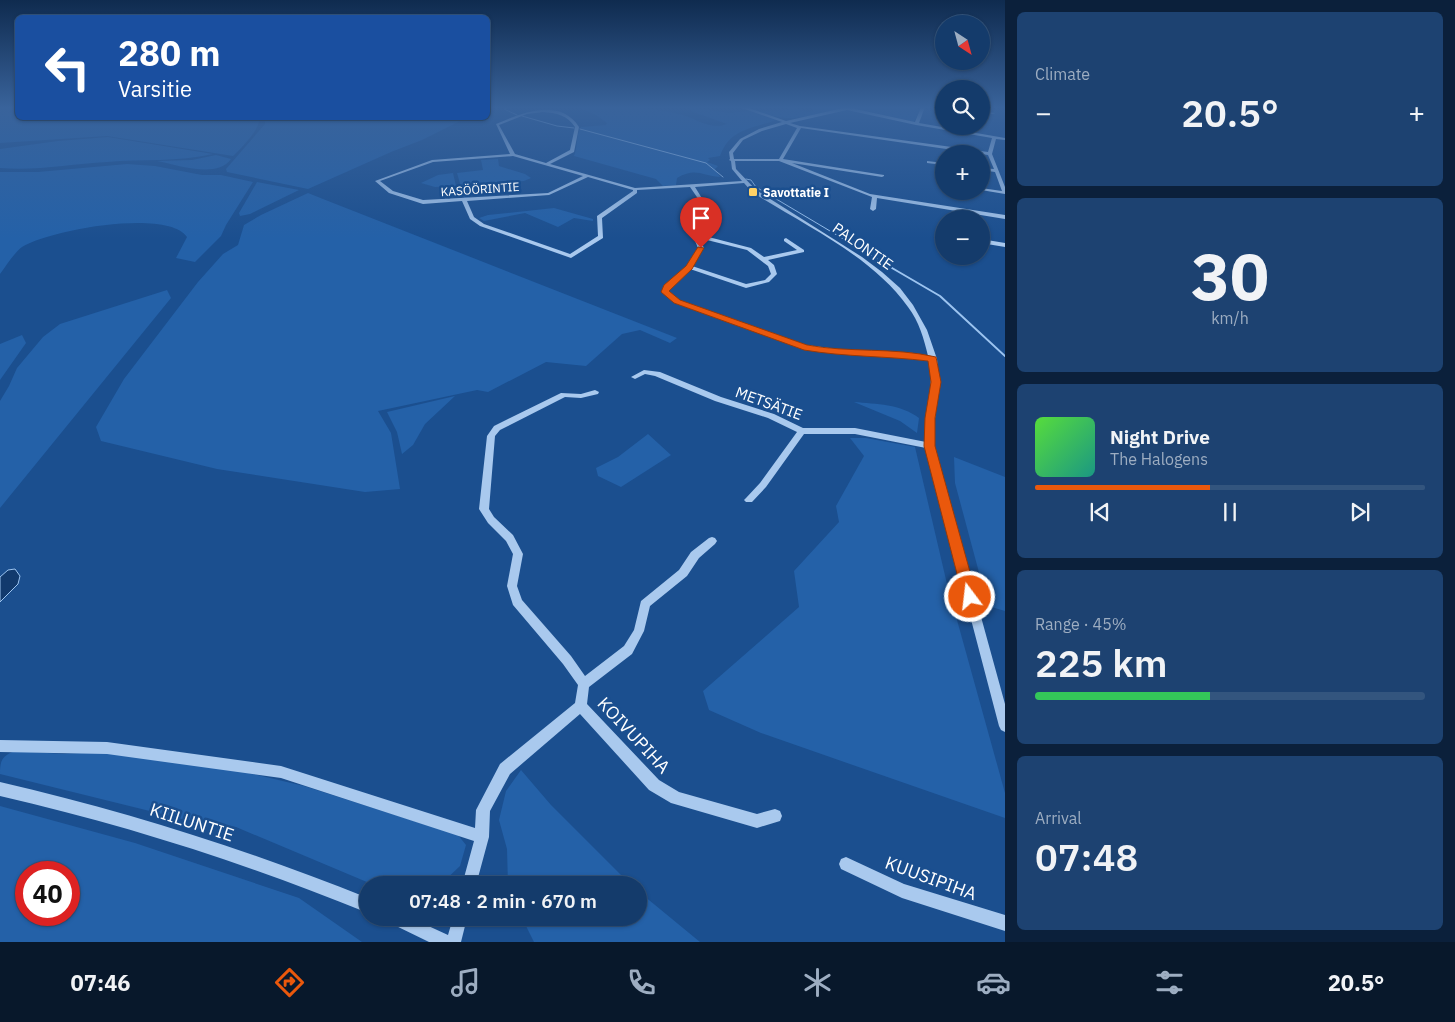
<!DOCTYPE html>
<html lang="en">
<head>
<meta charset="utf-8">
<style>
  body { margin:0; font-family:"IBM Plex Sans",sans-serif; background:#1d4271; color:#f1f3f6; height:100vh; display:flex; flex-direction:column; font-size:19px; white-space:nowrap }
  * { box-sizing:border-box; margin:0 }
  p { font-size:16px; color:#9dadc1 }
  .icon { flex:none; width:28px; height:28px; fill:none; stroke:currentColor; stroke-width:2; stroke-linecap:round; stroke-linejoin:round }
  .map { position:relative; flex:1; overflow:hidden }
  .drawer { display:flex; flex-direction:column; gap:12px; padding:12px; background:#0b203b; width:450px }
  .drawer>* { flex:none }
  .banner { position:absolute; left:15px; top:15px; width:475px; height:105px; border-radius:8px; box-shadow:0 1px 4px #0004,0 0 0 1px #33557e; background:#1a4fa0; color:#fff; overflow:hidden }
  .needle { width:32px; rotate:144deg }
  .controls { position:absolute; left:935px; top:15px; display:grid; gap:10px }
  .controls a { display:grid; place-items:center; width:55px; height:55px; border-radius:50%; background:#143b6b; box-shadow:0 1px 4px #0004,0 0 0 1px #33557e; font-size:25px }
  .speed { position:absolute; left:15px; top:861px; display:flex; gap:10px; font-size:25px; font-weight:700; text-align:center }
  .speed>* { display:grid; place-content:center; width:65px; height:65px; border-radius:50%; background:#143b6b; box-shadow:0 1px 4px #0004,0 0 0 1px #33557e; line-height:1 }
  .speed .limit { border:8px solid #d22; background:#fff; color:#111 }
  .pin { position:absolute; display:grid; place-items:center; width:42px; height:42px; color:#fff; margin:-51px -21px; border-radius:50% 50% 50% 0; rotate:-45deg; box-shadow:0 0 5px #0007 }
  .pin .icon { rotate:45deg }
  .me { position:absolute; width:55px; margin:-28px; rotate:345deg; stroke-linejoin:round; filter:drop-shadow(0 0 4px #0008) }
  .turn { display:flex; align-items:center; gap:18px; height:105px; padding:0 20px; font-size:22px }
  .turn .icon { width:65px; height:65px; stroke-width:2.5 }
  .turn b { display:block; font-size:35px; line-height:42px }
  .big { font-size:38px; font-weight:600; line-height:1.1 }
  .drawer .tile { flex:1; display:flex; flex-direction:column; justify-content:center; gap:8px; min-width:0; padding:0 18px; border-radius:8px; background:#1d4271 }
  .drawer .dial { align-items:center; gap:0 }
  .dial b { font-size:65px; line-height:1 }
  .song { display:flex; align-items:center; gap:15px }
  .cover { width:60px; height:60px; border-radius:8px; background:linear-gradient(135deg,hsl(110 70% 55%),hsl(170 70% 35%)) }
  .played { height:5px; border-radius:2px; background:linear-gradient(90deg,#ea580c 45%,#33557e 45%) }
  .keys { display:flex; justify-content:space-around; direction:ltr }
  .heat { display:flex; justify-content:space-between; align-items:center; font-size:28px; direction:ltr }
  .charge { height:8px; border-radius:4px; background:linear-gradient(90deg,#34c759 45%,#33557e 0) }
  .trip { position:absolute; left:359px; top:876px; width:288px; height:50px; border-radius:25px; background:#143b6b; box-shadow:0 1px 4px #0004,0 0 0 1px #33557e; font-weight:600; line-height:50px; text-align:center }
  .menu { display:flex; height:80px; justify-content:space-around; align-items:center; background:#08182b; color:#9dadc1 }
  .menu .icon { width:35px; height:35px }
  .menu .current { color:#ea580c }
  .menu b { font-size:22px; color:#f1f3f6 }
  main { display:flex; flex:1; min-height:0 }
  .map>svg:first-child { display:block }
</style>
</head>
<body>
<main>
<div class="map">
<svg width="1005" height="942" viewBox="0 0 1005 942">
  <rect width="100%" height="100%" fill="#1b4f8f"/>
  <path fill="#2461a8" fill-rule="evenodd" d="M17 107 18 118H259C261 129 241 148 233 156L107 136 0 143V107Z
    M577 107C612 107 648 106 683 115 699 120 710 130 727 124L693 112 686 107 729 113 750 111 776 120C752 129 730 128 720 156L708 158 710 160 707 162 718 166 715 169 720 177C702 176 696 167 677 178L676 185 663 186 656 179 574 156C578 146 576 135 581 127L606 125 607 123 596 115Z
    M789 107C797 107 804 114 813 111V107H845C812 115 792 125 759 111L789 110Z
    M907 107 920 109 914 122 855 108Z
    M265 118H466L422 140 391 152 308 189 227 172 226 169 265 124Z
    M108 137 213 154C178 162 142 159 107 162 71 164 36 171 0 168V149L58 141Z
    M216 155 231 159C217 179 178 165 157 161L192 160Z
    M498 159 499 166 525 174 531 178 524 181 466 184 469 198H464L457 173 483 170 481 160Z
    M127 164 155 166 202 175H221L253 182 226 225 221 236 195 262 176 258 187 237C168 208 48 230 22 247 14 253 6 266 0 274V172H38Z
    M453 173 456 186 435 187 421 183 438 175Z
    M257 182 299 190 250 214 240 216 239 213Z
    M308 193 323 199 677 338 670 343 640 330 622 334 586 366 546 362 488 392 477 390 378 411 391 433 400 489 365 492 217 469 101 441 96 427 124 379 198 282 223 254 238 245 244 225 261 215Z
    M554 208 593 219V221L574 218 558 227 525 213 484 221 479 218 488 215Z
    M167 290 171 298 0 508V401L9 386 17 368 43 337 60 324Z
    M22 335 26 343 0 380V344Z
    M455 396 425 424 413 445 402 454 397 432 387 412Z
    M854 402C876 404 901 404 919 418L917 433 900 421Z
    M648 434 671 455 621 487 598 476 596 468 618 457Z
    M850 438H866L915 447 947 584 1005 793V818L761 733 709 710 703 691 799 607 794 571 839 522 836 506 864 456Z
    M954 457 1005 477V611L988 606 955 483Z
    M15 751 63 754 101 752 240 771 304 786 458 835 466 845 460 866 440 885H374L236 827 182 819 0 774C0 760 2 756 15 751Z
    M521 770 551 805 631 885H508L507 849 499 820 506 791Z
    M0 806 135 843 299 898 362 942H0ZM26 872H69V915H26Z
    M638 891 700 942H534L522 918H638Z"/>
  <path fill="#123a6d" stroke="#9cc4f0" d="M15 569 20 576 18 584 0 602V577L8 570Z"/>
  <g fill="none" stroke-linecap="round" stroke-linejoin="round">
    <path stroke="#9cc4f0" stroke-width="1" d="M508 107 504 109 517 115
      M522 116 557 126 574 128
      M580 129 706 163 723 177
      M746 179 751 180 756 187 894 269"/>
    <path stroke="#9cc4f0" stroke-width="2" d="M892 268 940 296 1005 356"/>
    <path fill="#a9c9ee" fill-rule="evenodd" d="M739 107H746L786 121 847 107H854L851 108 915 122 921 107H925L919 123 1005 138V140L996 139 992 154 1005 187V194L981 190V188L1002 191 995 172 981 170V168L994 169 988 155 981 154 801 128 783 159 884 175V176L882 177 792 163 870 194 1005 215V219L877 198 876 209 873 211 870 209 872 197 779 161H735L736 169 756 190 862 257 882 272 900 288 913 305 927 330 937 359 939 383 934 427V446L1005 704V732L1001 730 999 726 926 448 855 434H804L766 487 752 502H746L744 500 746 498 760 483 797 432 768 418 715 401 655 376 645 374 635 379 631 377 644 370 660 372 721 397 774 414 803 428H855L926 442C924 414 935 390 929 361L901 357 837 353 805 349 675 303 662 292 665 286 687 266 698 248 693 236 685 228 700 208 699 200 690 187 637 190V193L602 218 603 238 571 258 480 226 470 219 462 201 423 204 389 193 375 181 432 160 510 154 496 124C521 113 560 97 579 127L574 152 550 164 635 188 742 181 732 169 731 161 729 160 730 159 729 152 740 139 759 129 782 122ZM847 110 916 125 992 138 988 152 800 126 790 123ZM543 112C557 113 567 115 575 127L570 150 546 163 515 154 499 125 527 114ZM786 124 797 128 779 159H734L733 153 743 140 762 131ZM513 156 583 176 548 193 423 200 393 191 380 181 433 162ZM588 177 633 190V191L597 216 598 236 570 254 484 224 474 217 467 201 549 195ZM744 183 752 192C804 225 872 256 908 307 919 321 924 339 928 356L901 353 837 349 806 345 679 301 668 292 670 288 690 269 746 288 769 282 777 274 774 265 768 260 804 252V250L786 238 784 239V241L797 250 764 257 751 248 697 234 691 228 706 208 703 200 695 187ZM699 238 747 250 768 266 771 274 765 280 746 284 692 266 704 248Z
      M933 107 944 108V110L934 108Z
      M981 111 995 113 993 114 981 113Z
      M927 161 944 163V165L927 163Z
      M941 182H944V184H941Z
      M981 239 1005 243V247L981 243Z
      M595 390 599 392 598 394 581 398 565 397 500 430 495 436 489 509 494 517 513 535 523 554 517 586 522 600 571 656 585 676 624 646 634 630 641 601 679 570 691 552 709 538 712 537 715 538 717 541 715 544 699 558 687 576 650 606 644 631 632 654 589 687 587 704 659 780 679 792 757 814 775 809 780 811 782 816 780 821 757 828 671 803 649 790 580 714 510 774 490 811 489 837 476 885H462L474 841 281 778 107 754 0 752V740L107 742 281 766 475 828 476 810 500 764 575 703 578 685 563 664 513 605 507 586 513 554 506 541 488 523 479 509 487 436 494 426 561 393 581 394Z
      M0 782C126 811 248 850 368 898V913C248 864 126 825 0 796Z
      M846 857 904 884 1005 915V931L902 898 841 869 839 864 841 859Z
      M388 918H411L448 935 453 918H467L461 942H429L390 923Z"/>
  </g>
  <linearGradient id="sky" x2="0" y2="1"><stop stop-color="#0f2b4f"/><stop offset="0.45" stop-color="#39639b"/><stop offset="1" stop-color="#39639b" stop-opacity="0"/></linearGradient>
  <rect width="1005" height="239" fill="url(#sky)"/>
  <path fill="#ea580c" stroke="#983908" d="M698 247 704 248 692 269 669 291 680 300 807 345C849 353 894 347 936 357L941 382 935 418V446L977 597 975 601 970 603 965 601 963 597 924 446 925 418 931 382 928 361C887 356 845 357 804 350L674 303 661 292 664 285 686 266Z"/>
  <rect fill="#ffd166" stroke="#1b4f8f" stroke-width="2" x="748" y="187" width="10" height="10" rx="2.5"/>
  <g text-anchor="middle" dominant-baseline="central" stroke-width="5" stroke-linejoin="round" paint-order="stroke">
    <g font-size="12" fill="#fff" stroke="#1b4f8f">
      <text transform="translate(480 189) rotate(-4)">KASÖÖRINTIE</text>
    </g>
    <g font-size="12" font-weight="bold" fill="#fff" stroke="#1b4f8f" text-anchor="start">
      <text x="763" y="192">Savottatie I</text>
    </g>
    <g font-size="15" fill="#fff" stroke="#1b4f8f">
      <text transform="translate(863 246) rotate(35)">PALONTIE</text>
      <text transform="translate(769 403) rotate(20)">METSÄTIE</text>
    </g>
    <g font-size="18" fill="#fff" stroke="#1b4f8f">
      <text transform="translate(634 735) rotate(47)">KOIVUPIHA</text>
      <text transform="translate(192 822) rotate(18)">KIILUNTIE</text>
      <text transform="translate(931 878) rotate(20)">KUUSIPIHA</text>
    </g>
  </g>
</svg>
<div class="controls">
<a><svg class="needle" viewBox="-14 -14 28 28"><path d="M0-13l5 13h-10z" fill="#e53935"/><path d="M0 13l5-13h-10z" fill="#9dadc1"/></svg></a>
<a><svg class="icon" aria-label="search" viewBox="0 0 24 24"><circle cx="10" cy="10" r="6"/><path d="M15 15l6 6"/></svg></a>
<a>+</a>
<a>−</a>
</div>
<div class="speed"><div class="limit">40</div></div>
<div class="pin" style="left:701px;top:248px;background:#d93025"><svg class="icon" aria-label="arrive" viewBox="0 0 24 24"><path d="M6 21V4h12l-3 4 3 4H6"/></svg></div>
<svg class="me" style="left:970px;top:597px" viewBox="-20 -20 40 40"><circle r="17" fill="#ea580c" stroke="#fff" stroke-width="3"/><path d="M0-11L8 9 0 5-8 9z" fill="#fff"/></svg>
<div class="trip">07:48 · 2 min · 670 m</div>
<div class="banner">
<div class="turn"><svg class="icon" aria-label="left" viewBox="0 0 24 24"><path d="M17 20v-9H6M10 6l-5 5 5 5"/></svg><div><b>280 m</b>Varsitie</div></div>
</div>
</div>
<section class="drawer">
<div class="tile"><p>Climate</p>
<div class="heat"><a>−</a><b class="big">20.5°</b><a>+</a></div>
</div>
<div class="tile dial"><b>30</b><p>km/h</p></div>
<div class="tile">
<div class="song"><i class="cover"></i><div><b>Night Drive</b><p>The Halogens</p></div></div>
<div class="played"></div>
<div class="keys"><svg class="icon" aria-label="previous" viewBox="0 0 24 24"><path d="M18 5L8 12l10 7zM5 5v14"/></svg><svg class="icon" aria-label="pause" viewBox="0 0 24 24"><path d="M8 5v14M16 5v14"/></svg><svg class="icon" aria-label="next" viewBox="0 0 24 24"><path d="M6 5l10 7-10 7zM19 5v14"/></svg></div>
</div>
<div class="tile"><p>Range · 45%</p><b class="big">225 km</b><div class="charge"></div></div>
<div class="tile"><p>Arrival</p><b class="big">07:48</b></div>
</section>
</main>
<nav class="menu">
<b>07:46</b>
<svg class="icon current" aria-label="directions" viewBox="0 0 24 24"><path d="M12 3l9 9-9 9-9-9zM9 14v-3h6M13 9l2 2-2 2"/></svg>
<svg class="icon" aria-label="music" viewBox="0 0 24 24"><path d="M9 18V5l10-2v13"/><circle cx="6" cy="18" r="3"/><circle cx="16" cy="16" r="3"/></svg>
<svg class="icon" aria-label="phone" viewBox="0 0 24 24"><path d="M5 4h4l2 5-3 2q2 4 5 5l2-3 5 2v4C11 20 4 13 5 4z"/></svg>
<svg class="icon" aria-label="climate" viewBox="0 0 24 24"><path d="M12 3v18M4 7l16 10M4 17L20 7"/></svg>
<svg class="icon" aria-label="car" viewBox="0 0 24 24"><path d="M5 17H2v-5l4-1 3-4h7l3 4 3 1v5h-3M9 17h6M6 11h13"/><circle cx="7" cy="17" r="2"/><circle cx="17" cy="17" r="2"/></svg>
<svg class="icon" aria-label="filters" viewBox="0 0 24 24"><path d="M4 7h16M4 17h16"/><circle cx="9" cy="7" r="2"/><circle cx="15" cy="17" r="2"/></svg>
<b>20.5°</b>
</nav>
</body>
</html>
